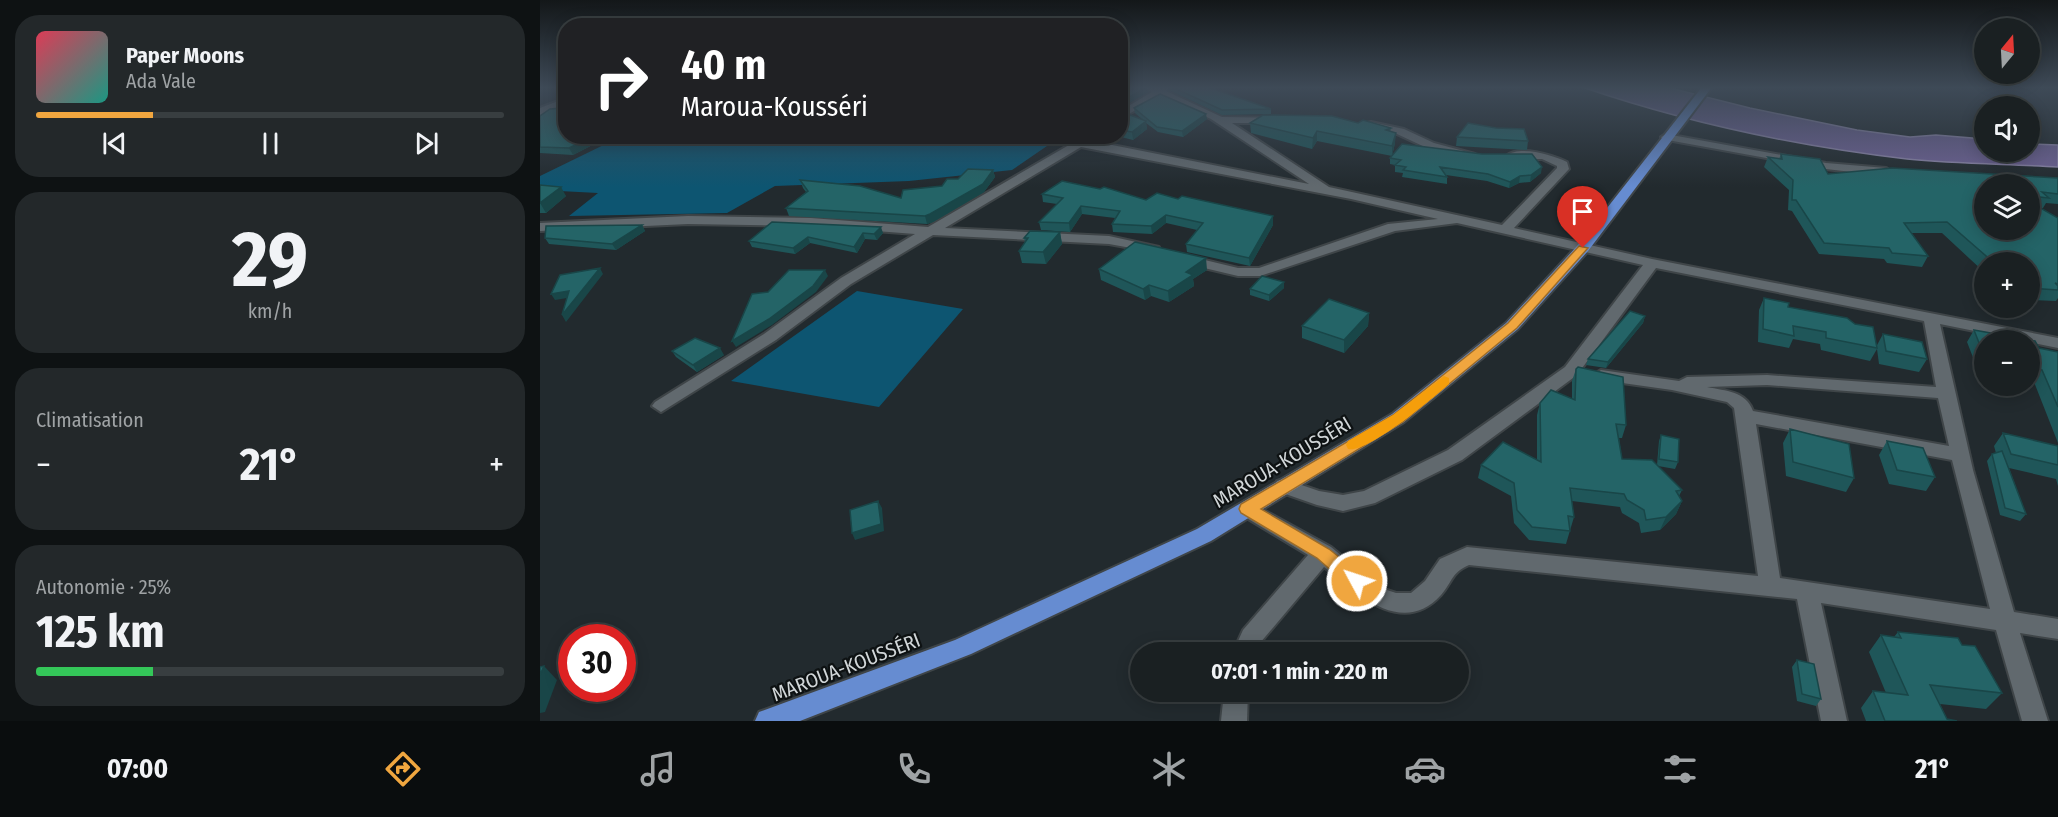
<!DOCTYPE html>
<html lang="fr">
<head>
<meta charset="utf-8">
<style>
  body { margin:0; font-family:"Fira Sans Condensed",sans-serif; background:#23282a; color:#f1f3f6; height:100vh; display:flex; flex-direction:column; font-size:22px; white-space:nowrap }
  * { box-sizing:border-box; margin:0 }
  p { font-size:20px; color:#9fa3a5 }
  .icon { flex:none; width:33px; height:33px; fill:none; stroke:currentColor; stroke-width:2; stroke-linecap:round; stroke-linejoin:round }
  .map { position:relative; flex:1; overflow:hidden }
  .details { display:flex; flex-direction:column; gap:15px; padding:15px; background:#0e1213; width:540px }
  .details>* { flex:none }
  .top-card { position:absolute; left:18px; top:18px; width:570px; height:126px; border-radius:24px; box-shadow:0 3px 15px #0003,0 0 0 2px #383e40; background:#202124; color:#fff; overflow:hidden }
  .needle { width:39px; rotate:18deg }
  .buttons { position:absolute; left:1434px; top:18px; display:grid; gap:12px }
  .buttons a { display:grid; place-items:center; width:66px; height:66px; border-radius:50%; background:#1a2022; box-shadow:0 3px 15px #0003,0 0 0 2px #383e40; font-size:30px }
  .speed { position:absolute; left:18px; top:624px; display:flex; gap:12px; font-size:30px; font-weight:700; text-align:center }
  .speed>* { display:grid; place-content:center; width:78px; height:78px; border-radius:50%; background:#1a2022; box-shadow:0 3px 15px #0003,0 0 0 2px #383e40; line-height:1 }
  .speed .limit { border:9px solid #d22; background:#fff; color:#111 }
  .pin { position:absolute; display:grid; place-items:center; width:51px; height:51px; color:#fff; margin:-62px -26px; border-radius:50% 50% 50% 0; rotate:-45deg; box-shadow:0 0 6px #0007 }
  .pin .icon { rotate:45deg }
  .me { position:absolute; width:66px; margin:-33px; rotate:310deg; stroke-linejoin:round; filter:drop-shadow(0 0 4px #0008) }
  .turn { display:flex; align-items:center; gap:21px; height:126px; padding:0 24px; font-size:27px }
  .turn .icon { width:78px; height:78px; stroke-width:2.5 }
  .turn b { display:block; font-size:42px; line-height:51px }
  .big { font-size:45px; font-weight:700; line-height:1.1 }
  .details .card { flex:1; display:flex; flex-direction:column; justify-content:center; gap:9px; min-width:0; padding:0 21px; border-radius:24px; background:#23282a }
  .details .dial { align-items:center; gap:0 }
  .dial b { font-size:78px; line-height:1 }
  .song { display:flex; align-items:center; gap:18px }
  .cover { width:72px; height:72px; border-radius:9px; background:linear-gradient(135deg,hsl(350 70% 55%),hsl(170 70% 35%)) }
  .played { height:6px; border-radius:3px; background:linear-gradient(90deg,#f0a63f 25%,#383e40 25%) }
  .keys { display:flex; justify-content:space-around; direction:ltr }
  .heat { display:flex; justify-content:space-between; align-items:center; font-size:33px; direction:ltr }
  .charge { height:9px; border-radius:4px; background:linear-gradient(90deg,#34c759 25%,#383e40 0) }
  .trip { position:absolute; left:590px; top:642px; width:339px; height:60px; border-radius:30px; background:#1a2022; box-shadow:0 3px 15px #0003,0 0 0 2px #383e40; font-weight:700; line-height:60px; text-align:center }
  .tab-bar { display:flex; height:96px; justify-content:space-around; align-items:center; background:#0a0d0e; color:#9fa3a5 }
  .tab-bar .icon { width:42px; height:42px }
  .tab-bar .active { color:#f0a63f }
  .tab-bar b { font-size:27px; color:#f1f3f6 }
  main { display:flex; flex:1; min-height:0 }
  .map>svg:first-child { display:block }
</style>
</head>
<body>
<main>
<section class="details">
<div class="card">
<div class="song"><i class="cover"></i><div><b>Paper Moons</b><p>Ada Vale</p></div></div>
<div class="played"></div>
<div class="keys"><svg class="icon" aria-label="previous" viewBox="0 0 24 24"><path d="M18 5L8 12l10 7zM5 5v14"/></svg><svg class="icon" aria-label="pause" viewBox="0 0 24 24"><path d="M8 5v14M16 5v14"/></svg><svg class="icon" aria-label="next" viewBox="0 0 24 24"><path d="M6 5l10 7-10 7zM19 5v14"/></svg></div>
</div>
<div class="card dial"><b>29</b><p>km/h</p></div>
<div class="card"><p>Climatisation</p>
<div class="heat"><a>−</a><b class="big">21°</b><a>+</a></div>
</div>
<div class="card"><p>Autonomie · 25%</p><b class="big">125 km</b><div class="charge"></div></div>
</section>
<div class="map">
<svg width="1518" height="721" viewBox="0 0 1518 721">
  <rect width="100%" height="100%" fill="#222a2e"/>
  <path fill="#0d5571" d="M458 136 507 146 472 170 369 181 235 186 187 213 29 216 58 193 0 190V176L80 137Z
    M317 291 423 309 339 407 191 381Z"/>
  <path fill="#6e6295" stroke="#8c85a9" stroke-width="1.5" d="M1042 87H1126L1210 108 1317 130 1370 137 1396 135 1444 139V152H1490V144L1518 145V167C1468 164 1417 164 1367 159 1256 146 1147 123 1042 87Z"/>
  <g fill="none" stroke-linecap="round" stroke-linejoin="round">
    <g stroke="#3f4548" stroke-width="4">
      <path id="minor" d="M604 87H629L626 91 682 117 740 118V122L736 123H692L789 187 962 225 1017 168V166L1002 159H972L966 156C980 145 1012 155 1027 162L1029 169 974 228 1112 259 1518 338V348L1400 324 1433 470 1474 612 1518 619V639L1480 633 1508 721H1482L1456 630 1281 603 1307 721H1281L1257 599 929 565C911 573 913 581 901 595 862 638 816 593 784 567L720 643 717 652H693L703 630 768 555 700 514 697 509 700 504 707 501 791 547 841 588 856 593H871L885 581 900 559 927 547 1218 576 1194 408 1187 402 1132 390 1061 380 1053 375 1061 370 1139 381 1147 377 1227 375 1396 387 1384 321 1116 268 1037 375 922 460 835 503 803 511 777 505 737 491 734 486 737 481 744 479 779 491 803 495 824 491 908 450 1025 367 1103 265 917 223 855 231 720 276H698L639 262 637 259 644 255 698 268H719L848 224 898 219 811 199 541 147 405 228 569 236 619 247V253L569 244 393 235 311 284 236 340 121 412 112 406 115 402 224 334 301 278 375 234 271 226 148 224 0 231V223L148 216 271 218 388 227 529 145 494 136 542 139 769 184 671 119 620 96 580 119V111L612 92ZM1227 385 1398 398 1409 446 1213 411C1206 391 1186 391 1167 387ZM1216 424 1412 460 1450 609 1240 578Z
        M26 98V105L0 115V108Z
        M831 122 864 129 894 143 935 154 929 157 887 148 857 134 827 127V123Z
        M1126 134 1286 163 1346 168 1352 172 1346 176 1286 169 1122 139 1121 137Z
        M684 692H708L707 721H681Z"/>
    </g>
    <g stroke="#3f4548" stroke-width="4">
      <path id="trunk" d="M1162 87H1172L1048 251 978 329 864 422 671 541 431 654 260 721H215L219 712 415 640 657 529 852 414 966 323 1038 245Z"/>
    </g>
    <use href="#minor" fill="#61696e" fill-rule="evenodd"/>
    <use href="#trunk" fill="#668cd1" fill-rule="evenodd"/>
  </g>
  <path fill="#1f5659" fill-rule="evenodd" d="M580 87 608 92 585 105 580 102Z
    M629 87H678L673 89 731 109V114L682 115 629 90Z
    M594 108 667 119 643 137 618 132 606 123 607 129 593 140 577 136H580V113L603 120 595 113Z
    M0 116 26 136H70L33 155 0 153Z
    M710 123H818L851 128 850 132 855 143 852 156 777 141 772 149 711 133Z
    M917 137 988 141 987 150 916 146Z
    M1241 154 1288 174 1518 178V204L1506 203 1503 208H1500L1518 218V298L1516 301 1490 300V262H1444V272L1402 233H1371L1388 256 1382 267 1347 263 1344 259 1279 254 1252 211 1248 210 1249 190 1224 167 1228 157 1239 159ZM1490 184V230H1444Z
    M850 158 1001 173 990 182 979 183 969 188 947 181 906 175 907 177V184L862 177 863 173 855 172V165L850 164Z
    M453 170 455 177 444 192 393 222 387 224 249 216 246 208 266 192 263 188 260 180 361 198 402 186 418 179Z
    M0 185 26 196 6 213H0Z
    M502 194 606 200 638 199 733 216V225L710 266 647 252 646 244 657 230 626 223 612 234 573 232 572 224 575 218 542 214 530 232 501 230 499 222 517 204 503 202Z
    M232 222 343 233 337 240 325 239 317 253 270 243 255 254 212 247 209 241Z
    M102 225 105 231 76 250 9 244 5 238Z
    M520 232 522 244 506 264 482 263 479 251 485 242 484 238Z
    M559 269 667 270 653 279 654 286 629 302 611 296 605 300 561 280Z
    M744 282V288L729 301 710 295V289Z
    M1224 298 1248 307 1336 347 1343 334 1387 359 1379 372 1339 364 1337 349 1330 361 1281 350 1280 344 1253 339 1249 348 1218 342 1219 310Z
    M829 313 828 326 804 353 762 338V326Z
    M1105 316 1103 323 1066 368 1046 365 1048 359Z
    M1434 330 1495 341 1499 348 1518 352V443L1494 382 1490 381V340H1444V367L1439 366 1437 361 1434 360 1427 342Z
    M132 351 184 355 157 372 136 357Z
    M1036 369 1086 425 1082 438H1079L1082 459 1117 465 1119 441 1121 435 1138 462 1135 469 1118 466 1142 490 1139 496 1142 501 1136 514 1120 530 1101 533 1099 523 1082 513 1080 507 1032 501 1034 517 1026 544 989 540 974 523 971 496 938 478 941 465 997 460V415L1000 403 1032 399V381Z
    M1250 429 1314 478 1306 492 1246 476 1243 443Z
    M1463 433 1518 446V486L1516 479 1469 468 1486 514 1480 521 1460 515 1447 461 1452 454 1456 453 1454 446Z
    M1347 441 1395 477 1386 491 1349 484 1339 455Z
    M1358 632 1422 645 1462 693 1446 709 1400 704 1407 719 1417 721H1326L1321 708 1333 691 1346 693 1329 652 1341 635 1354 637Z
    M1257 660 1281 699 1276 706 1257 701 1252 667Z"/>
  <path fill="#194648" d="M607 87 608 92 585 105 584 100Z
    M668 87H678L668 92Z
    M666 114 667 119 643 137 642 131Z
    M606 121 607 129 593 140 592 132Z
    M777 131V141L772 149 773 138Z
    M856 133 855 143 852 156V146Z
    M54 136H70L33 155 29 148Z
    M1002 167 1001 173 990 182 991 175Z
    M453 170 455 177 444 192 393 222 387 224 385 216Z
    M980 176 979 183 969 188 970 182Z
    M21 187 26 196 6 213 0 203Z
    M541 206 542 214 530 232 529 223Z
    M626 215V223L612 234 611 226Z
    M733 216V225L710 266 709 258Z
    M102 225 105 231 76 250 72 244Z
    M341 227 343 233 337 240 334 234Z
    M520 232 522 244 506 264 503 252Z
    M323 233 325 239 317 253 314 247Z
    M268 237 270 243 255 254 253 248Z
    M666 258 667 270 653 279 654 286 629 302 628 291 646 272Z
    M60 268 63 274 26 322 22 315Z
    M285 270 288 276 276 292 232 325 196 347 192 341Z
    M744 282V288L729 301V295Z
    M609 285 611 296 605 300 603 289Z
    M29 291 33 297 15 300 11 294Z
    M829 313 828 326 804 353V340Z
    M1105 316 1103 323 1066 368 1068 362Z
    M180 348 184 355 157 372 153 365Z
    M338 501 342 508 344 531 315 540 312 533Z
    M1142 501 1136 514 1120 530 1126 517Z
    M4 666 17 680 5 712 0 713V675Z"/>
  <path fill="#246467" stroke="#194648" stroke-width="1.5" d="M580 87H607L584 100 580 97Z
    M632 87H669H668L731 109 682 110Z
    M620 94 666 114 642 131 617 127 594 108Z
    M26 106V136H54L29 148 0 147V116L10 109 21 108Z
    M582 112 606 121 592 132 580 130V113Z
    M723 115 792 116 818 123 823 120 851 128 846 130 856 133 852 146 777 131 773 138 710 123Z
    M928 123 956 128 984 129 988 141 917 137Z
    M862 144 942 154H992L1002 167 991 175 980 176 970 182 948 174 900 167 907 177 863 170 866 167 855 165 861 160 850 158Z
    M1241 154 1280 159 1288 174 1352 168 1518 178V194L1502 192 1509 198 1490 196V184H1444V230H1490V202L1518 218V284L1515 283 1518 286V290L1490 288V262H1453L1407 222 1364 223 1388 256 1352 253 1349 248 1284 243 1256 200H1252L1253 180 1228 157 1242 159Z
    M428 169 453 170 443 184 390 214 385 216 246 208 268 191 260 180 320 186 361 198 363 190 402 186 407 179H418Z
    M522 181 560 189 564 187 606 200 617 193 638 199 642 196 733 216 709 258 646 244 663 223 626 215 611 226 572 224 580 211 541 206 529 223 499 222 523 198 502 194Z
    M0 185 21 187 0 203Z
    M232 222 341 227 334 234 323 233 314 247 268 237 253 248 209 241Z
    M102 225 72 244 5 238 6 226Z
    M490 231 520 232 503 252 479 251 488 238H484Z
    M595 242 666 258 646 272 653 275 628 291 609 285 603 289 559 269Z
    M60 268 22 315 29 291 11 294 20 275Z
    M249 270H285L273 286 229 319 192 341 212 294 228 292Z
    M722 276 744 282 729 295 710 289Z
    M1224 298 1249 303 1248 307 1307 318 1315 324 1333 327 1337 348 1286 338V332L1253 326 1254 336 1223 329Z
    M789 299 829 313 804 340 762 326Z
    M1090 311 1105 316 1068 362 1048 359Z
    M1434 330 1495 341 1499 348 1518 352V407L1502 370 1497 369 1494 363 1490 362V340H1444V349L1441 348Z
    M1343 334 1382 342 1387 359 1346 351Z
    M155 338 180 348 153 365 132 351Z
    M1038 367 1083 377 1086 425 1076 424 1082 459 1112 460 1142 490 1136 491 1142 501 1126 517 1106 520 1104 510 1087 500 1084 494 1030 488 1034 517 1028 516 1030 531 992 527 977 510 974 483 941 465 963 442 1001 462 1000 403 1011 390 1035 400 1036 369Z
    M1250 429 1309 444 1314 478 1253 462Z
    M1463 433 1518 446V465L1471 454Z
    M1121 435 1139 439 1138 462 1119 459Z
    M1347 441 1383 448 1395 477 1357 470Z
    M1462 451 1486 514 1465 508 1452 454Z
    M338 501 341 524 312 533 310 510Z
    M1358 632 1418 638 1422 645 1435 646 1462 693 1390 685 1407 719 1417 721H1345L1333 691 1368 695 1341 635 1361 638Z
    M1257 660 1274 664 1281 699 1262 694Z
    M4 666 0 675V667Z"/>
  <linearGradient id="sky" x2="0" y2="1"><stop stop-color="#131719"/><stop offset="0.47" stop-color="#3e4a57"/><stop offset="1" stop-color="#3e4a57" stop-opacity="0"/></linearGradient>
  <rect width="1518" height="187" fill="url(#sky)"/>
  <path fill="#f0a63f" stroke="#9c6c29" stroke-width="1.5" d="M1039 246 1048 248 977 328 863 422 721 509 789 549 823 576 826 581 823 587 817 589 810 587 777 558 701 513 699 509 701 504 853 415 968 323Z"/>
  <path fill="#f59e0b" d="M904 376 909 378V384C893 398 827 454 808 449L806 445 808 441 853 415Z"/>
  <g text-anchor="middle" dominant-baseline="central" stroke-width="4.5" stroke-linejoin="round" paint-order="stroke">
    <g font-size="20" fill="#d1d6d8" stroke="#0e1213">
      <text transform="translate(742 462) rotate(-31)">MAROUA-KOUSSÉRI</text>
      <text transform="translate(306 667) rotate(-21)">MAROUA-KOUSSÉRI</text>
    </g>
  </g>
</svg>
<div class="buttons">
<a><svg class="needle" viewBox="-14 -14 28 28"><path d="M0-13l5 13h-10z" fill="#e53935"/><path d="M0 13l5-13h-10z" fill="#9fa3a5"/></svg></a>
<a><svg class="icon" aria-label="sound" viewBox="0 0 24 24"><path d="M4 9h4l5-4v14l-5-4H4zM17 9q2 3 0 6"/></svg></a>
<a><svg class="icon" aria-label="layers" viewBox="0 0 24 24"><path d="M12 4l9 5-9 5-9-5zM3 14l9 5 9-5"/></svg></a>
<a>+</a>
<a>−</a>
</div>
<div class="speed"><div class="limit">30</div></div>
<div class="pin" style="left:1043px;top:248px;background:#d93025"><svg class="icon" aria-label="arrive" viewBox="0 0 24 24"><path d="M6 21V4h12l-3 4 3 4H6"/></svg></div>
<svg class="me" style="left:817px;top:581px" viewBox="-20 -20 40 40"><circle r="17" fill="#f0a63f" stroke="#fff" stroke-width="3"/><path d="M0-11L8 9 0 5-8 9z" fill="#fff"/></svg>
<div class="trip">07:01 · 1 min · 220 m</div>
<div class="top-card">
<div class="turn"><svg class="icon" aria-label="right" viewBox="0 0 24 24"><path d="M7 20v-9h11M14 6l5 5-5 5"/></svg><div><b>40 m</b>Maroua-Kousséri</div></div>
</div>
</div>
</main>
<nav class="tab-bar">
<b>07:00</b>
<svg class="icon active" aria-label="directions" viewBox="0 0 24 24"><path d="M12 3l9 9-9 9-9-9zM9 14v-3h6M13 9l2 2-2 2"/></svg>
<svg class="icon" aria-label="music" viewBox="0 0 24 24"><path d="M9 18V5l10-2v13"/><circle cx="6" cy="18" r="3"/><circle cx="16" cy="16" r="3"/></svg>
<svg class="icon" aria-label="phone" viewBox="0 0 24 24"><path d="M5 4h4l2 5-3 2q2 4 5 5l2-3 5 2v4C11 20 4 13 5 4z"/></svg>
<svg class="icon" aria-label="climate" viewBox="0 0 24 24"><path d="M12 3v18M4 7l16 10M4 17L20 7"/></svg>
<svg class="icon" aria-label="car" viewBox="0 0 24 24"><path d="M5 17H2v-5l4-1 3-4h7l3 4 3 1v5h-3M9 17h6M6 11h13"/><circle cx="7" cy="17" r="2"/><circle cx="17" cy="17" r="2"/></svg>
<svg class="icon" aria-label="filters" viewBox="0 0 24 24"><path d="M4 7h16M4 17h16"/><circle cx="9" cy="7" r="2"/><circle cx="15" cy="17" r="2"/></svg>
<b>21°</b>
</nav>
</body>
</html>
